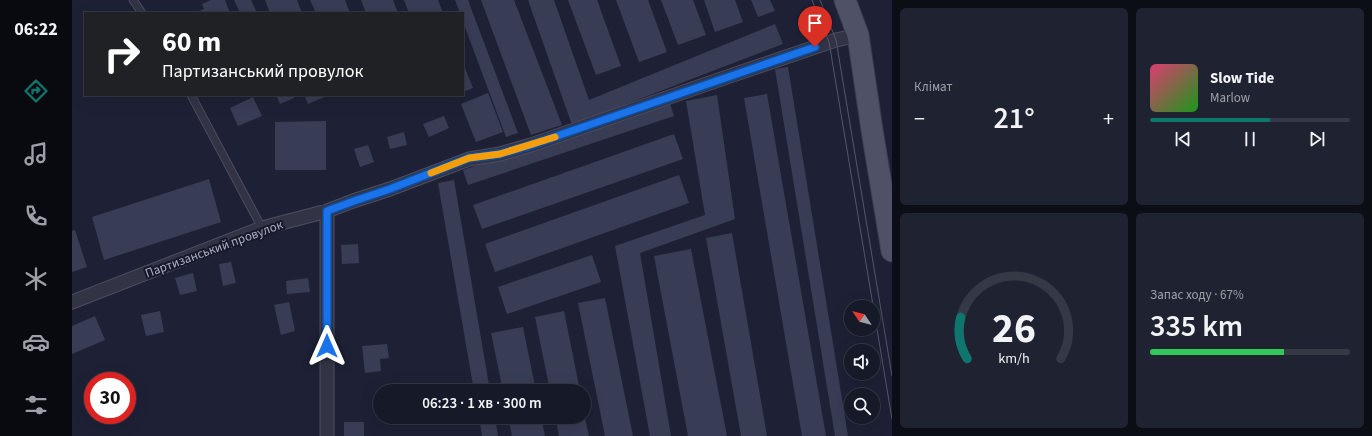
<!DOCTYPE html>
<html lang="uk">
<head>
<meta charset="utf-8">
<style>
  body { margin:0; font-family:"Source Sans 3",sans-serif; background:#1f2230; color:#f1f3f6; height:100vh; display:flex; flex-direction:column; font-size:15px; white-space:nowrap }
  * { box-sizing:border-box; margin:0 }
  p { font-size:13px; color:#9ea0a8 }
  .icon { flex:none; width:22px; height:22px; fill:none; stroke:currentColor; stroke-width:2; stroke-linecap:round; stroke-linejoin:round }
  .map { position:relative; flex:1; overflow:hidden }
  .sheet { display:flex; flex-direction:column; gap:8px; padding:8px; background:#0c0e16; width:480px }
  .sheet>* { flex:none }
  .banner { position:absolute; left:12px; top:12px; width:380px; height:84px; border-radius:0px; box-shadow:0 4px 16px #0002,0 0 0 1px #353845; background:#202124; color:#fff; overflow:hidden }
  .needle { width:26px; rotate:305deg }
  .controls { position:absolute; left:772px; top:300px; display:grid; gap:8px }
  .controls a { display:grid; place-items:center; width:36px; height:36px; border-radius:50%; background:#161928; box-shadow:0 4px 16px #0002,0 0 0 1px #353845; font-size:20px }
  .speed { position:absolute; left:12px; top:372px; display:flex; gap:8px; font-size:20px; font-weight:700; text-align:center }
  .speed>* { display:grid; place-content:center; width:52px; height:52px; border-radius:50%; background:#161928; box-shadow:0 4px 16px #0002,0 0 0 1px #353845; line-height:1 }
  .speed .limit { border:6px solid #d22; background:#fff; color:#111 }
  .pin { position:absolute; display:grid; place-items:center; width:34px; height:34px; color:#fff; margin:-41px -17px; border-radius:50% 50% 50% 0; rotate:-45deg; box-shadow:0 0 4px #0007 }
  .pin .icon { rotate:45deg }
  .me { position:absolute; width:44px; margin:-22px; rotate:0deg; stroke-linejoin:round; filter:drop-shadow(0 0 3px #0008) }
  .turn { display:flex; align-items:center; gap:14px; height:84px; padding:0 12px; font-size:18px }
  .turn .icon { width:52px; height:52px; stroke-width:2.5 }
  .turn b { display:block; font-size:28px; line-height:34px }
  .big { font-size:30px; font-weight:600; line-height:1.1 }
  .sheet .tile { flex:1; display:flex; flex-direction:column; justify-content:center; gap:6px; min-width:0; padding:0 14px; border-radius:6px; background:#1f2230 }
  .sheet .dial { align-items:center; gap:0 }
  .dial svg { height:104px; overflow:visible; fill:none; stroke:#353845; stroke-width:7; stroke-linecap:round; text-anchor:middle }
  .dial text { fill:#f1f3f6; stroke:none }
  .song { display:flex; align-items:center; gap:12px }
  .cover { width:48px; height:48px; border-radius:6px; background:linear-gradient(135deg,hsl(340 70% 55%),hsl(120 70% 35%)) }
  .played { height:4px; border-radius:2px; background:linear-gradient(90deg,#0f766e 60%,#353845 60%) }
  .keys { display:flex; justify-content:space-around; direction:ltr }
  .heat { display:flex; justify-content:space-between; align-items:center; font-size:22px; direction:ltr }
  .charge { height:6px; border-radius:3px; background:linear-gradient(90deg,#34c759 67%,#353845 0) }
  .sheet .tiles { flex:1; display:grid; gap:8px; grid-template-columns:repeat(2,1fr) }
  .trip { position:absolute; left:301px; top:384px; width:218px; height:40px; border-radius:20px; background:#161928; box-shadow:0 4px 16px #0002,0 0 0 1px #353845; font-weight:600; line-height:40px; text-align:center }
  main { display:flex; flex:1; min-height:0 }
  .dock { display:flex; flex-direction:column; width:72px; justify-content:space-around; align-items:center; background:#090a10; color:#9ea0a8 }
  .dock .icon { width:28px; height:28px }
  .dock .active { color:#0f766e }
  .dock b { font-size:18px; color:#f1f3f6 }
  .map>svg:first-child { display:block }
</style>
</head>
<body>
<main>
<nav class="dock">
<b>06:22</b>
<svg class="icon active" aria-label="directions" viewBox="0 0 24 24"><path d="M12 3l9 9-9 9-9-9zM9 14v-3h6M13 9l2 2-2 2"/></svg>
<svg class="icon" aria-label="music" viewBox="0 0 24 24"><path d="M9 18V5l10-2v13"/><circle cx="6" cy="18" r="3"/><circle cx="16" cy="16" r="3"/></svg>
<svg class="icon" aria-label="phone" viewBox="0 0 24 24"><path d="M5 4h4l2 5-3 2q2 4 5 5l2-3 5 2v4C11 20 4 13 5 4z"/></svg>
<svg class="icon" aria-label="climate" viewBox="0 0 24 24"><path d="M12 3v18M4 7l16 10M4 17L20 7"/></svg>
<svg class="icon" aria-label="car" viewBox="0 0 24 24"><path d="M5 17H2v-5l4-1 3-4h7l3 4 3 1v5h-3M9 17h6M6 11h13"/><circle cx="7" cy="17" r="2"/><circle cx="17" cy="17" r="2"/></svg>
<svg class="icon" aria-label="filters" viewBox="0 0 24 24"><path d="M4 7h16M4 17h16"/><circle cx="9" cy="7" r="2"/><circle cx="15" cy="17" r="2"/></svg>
</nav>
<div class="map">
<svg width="820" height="436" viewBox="0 0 820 436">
  <rect width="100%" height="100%" fill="#1e2135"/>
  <path fill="#393c55" d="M139 0H153L158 13H123L132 9 130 4Z
    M162 0H179L185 13H168Z
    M193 0H225L230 13H198Z
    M238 0H273L278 13H244Z
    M289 0H321L326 13H294Z
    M332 0H366L371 13H337Z
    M383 0H396L446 133 434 137 391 22V13H388Z
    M409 0H442L490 125 459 135Z
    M456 0H482L517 100 703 24 711 44 500 125Z
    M496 0H525L549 66 524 75Z
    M544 0H576L595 52 567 62Z
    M589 0H621L634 35 606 45Z
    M632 0H663L671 22 643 32Z
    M679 0H698L703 11 686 17Z
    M391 63 401 88 391 92Z
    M716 67 776 436H763L703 69Z
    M416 93 431 132 404 142 389 104Z
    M695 94 754 436H730L672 98Z
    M204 95H221L222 98 208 104Z
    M232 95H257L236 104Z
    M645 95 663 219 568 253 599 436H578L543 246 633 215 614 101Z
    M181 97 190 116 166 126 158 108Z
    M597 101 602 116 396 185 391 170Z
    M372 116 377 128 357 137 351 124Z
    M254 121V170H203V122Z
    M332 132 335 145 318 149 315 137Z
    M602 134 611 159 410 229 401 205Z
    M296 145 302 162 288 167 282 149Z
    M607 175 617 203 423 272 413 244Z
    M137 179 149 222 32 260 20 217Z
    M382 180 418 391H402L366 183Z
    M3 230 15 267 0 272V231Z
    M660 233 695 436H669L634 238Z
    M286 244 287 263 270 264 269 245Z
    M619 249 655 436H616L582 256Z
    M520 255 529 282 435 314 426 287Z
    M159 262 164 283 151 286 147 264Z
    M121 273 125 291 108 295 103 278Z
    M236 278 238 292 215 294 214 281Z
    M533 298 561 436H533L506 303Z
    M217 302 223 331 209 335 202 305Z
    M88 311 92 332 74 336 69 315Z
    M492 311 508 391H478L463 317Z
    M23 316 33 340 0 354V326Z
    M451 327 464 391H431L419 333Z
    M315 344 317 358 308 359 309 371 293 373 290 346Z
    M512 414 517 436H487L483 417H512Z
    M407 417H423L426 436H410Z
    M436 417H469L473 436H440Z
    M272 422H292V436H272Z"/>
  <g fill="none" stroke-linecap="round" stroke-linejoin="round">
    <g stroke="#4c4e61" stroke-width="9">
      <path id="lane" d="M61 0 70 13
        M119 95 190 228"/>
    </g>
    <g stroke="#4c4e61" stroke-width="15">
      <path id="street" d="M255 211V436
        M0 302 190 228 255 211 281 201 318 189 397 159 428 154 459 145 655 77 764 40 786 35"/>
    </g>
    <g stroke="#3b3d4f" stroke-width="23">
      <path id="primary" d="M773 0 786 35 800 130 820 251"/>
    </g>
    <use href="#lane" stroke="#323446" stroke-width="7"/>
    <use href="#street" stroke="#323446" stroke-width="13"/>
    <use href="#primary" stroke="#4f5266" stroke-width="21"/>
    <path stroke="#53566d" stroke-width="1" d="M740 0 757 42 820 419
      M748 0 764 40 820 376"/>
  </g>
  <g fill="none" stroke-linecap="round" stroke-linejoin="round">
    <g stroke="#114b97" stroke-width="10">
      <path id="route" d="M255 346V211L282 201 318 189 397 158 428 154 459 145 743 47"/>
    </g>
    <use href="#route" stroke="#1a73e8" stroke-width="7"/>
    <path stroke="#f59e0b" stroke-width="7" d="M359 173 397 158 428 154 483 137"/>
  </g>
  <g text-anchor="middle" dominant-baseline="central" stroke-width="4" stroke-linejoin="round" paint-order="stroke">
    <g font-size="13" fill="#abadc3" stroke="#17192a">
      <text transform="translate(142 249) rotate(-20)">Партизанський провулок</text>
    </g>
  </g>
</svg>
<div class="controls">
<a><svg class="needle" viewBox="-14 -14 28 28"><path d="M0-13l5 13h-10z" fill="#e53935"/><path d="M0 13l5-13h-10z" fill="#9ea0a8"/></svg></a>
<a><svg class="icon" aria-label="sound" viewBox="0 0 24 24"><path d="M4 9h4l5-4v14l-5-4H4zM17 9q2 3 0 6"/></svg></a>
<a><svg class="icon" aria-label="search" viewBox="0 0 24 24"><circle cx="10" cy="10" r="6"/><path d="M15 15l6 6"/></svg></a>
</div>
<div class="speed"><div class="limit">30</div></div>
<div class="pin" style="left:743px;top:47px;background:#d93025"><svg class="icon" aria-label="arrive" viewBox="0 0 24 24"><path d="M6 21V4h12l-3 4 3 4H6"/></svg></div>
<svg class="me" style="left:255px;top:346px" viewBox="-20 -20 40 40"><path d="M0-17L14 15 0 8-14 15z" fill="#1a73e8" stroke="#fff" stroke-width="4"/></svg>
<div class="trip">06:23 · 1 хв · 300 m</div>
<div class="banner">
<div class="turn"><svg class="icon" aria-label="right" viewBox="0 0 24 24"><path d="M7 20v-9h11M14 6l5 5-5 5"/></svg><div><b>60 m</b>Партизанський провулок</div></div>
</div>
</div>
<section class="sheet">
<div class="tiles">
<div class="tile"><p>Клімат</p>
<div class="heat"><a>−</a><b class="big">21°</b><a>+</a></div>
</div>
<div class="tile">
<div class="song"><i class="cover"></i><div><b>Slow Tide</b><p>Marlow</p></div></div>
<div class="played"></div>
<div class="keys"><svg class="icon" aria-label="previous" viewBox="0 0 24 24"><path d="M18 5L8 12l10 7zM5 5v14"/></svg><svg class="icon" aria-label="pause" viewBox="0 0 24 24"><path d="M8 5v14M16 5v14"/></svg><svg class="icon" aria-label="next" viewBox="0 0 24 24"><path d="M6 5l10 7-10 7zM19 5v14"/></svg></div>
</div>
<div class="tile dial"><svg viewBox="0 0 100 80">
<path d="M14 69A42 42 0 1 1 86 69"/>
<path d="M14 69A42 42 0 0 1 9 37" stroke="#0f766e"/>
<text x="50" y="56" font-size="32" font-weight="700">26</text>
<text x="50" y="72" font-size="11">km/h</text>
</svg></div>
<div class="tile"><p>Запас ходу · 67%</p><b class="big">335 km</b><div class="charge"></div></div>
</div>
</section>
</main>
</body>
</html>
